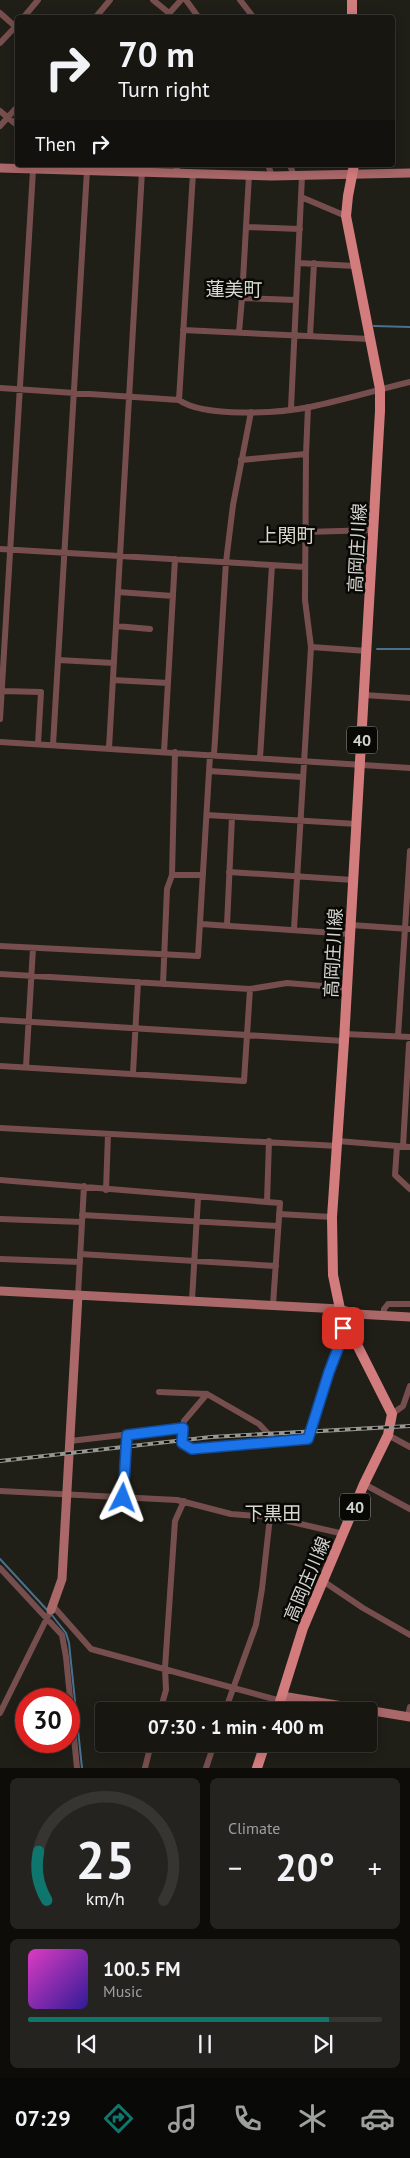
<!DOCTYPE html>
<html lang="en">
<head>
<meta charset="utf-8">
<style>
  body { margin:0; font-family:"PT Sans","Noto Sans JP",sans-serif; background:#24231f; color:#f1f3f6; height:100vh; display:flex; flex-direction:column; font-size:19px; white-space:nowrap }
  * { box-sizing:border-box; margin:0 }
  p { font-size:16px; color:#9e9f9f }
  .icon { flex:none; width:28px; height:28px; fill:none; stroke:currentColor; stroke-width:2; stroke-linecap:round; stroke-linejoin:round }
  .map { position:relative; height:1768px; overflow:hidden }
  .drawer { display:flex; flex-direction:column; gap:10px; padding:10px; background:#0d0c09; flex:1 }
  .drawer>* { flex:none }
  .top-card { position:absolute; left:15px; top:15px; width:380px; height:152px; border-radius:5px; box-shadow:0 2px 12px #0003,0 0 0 1px #363531; background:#171611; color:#f1f3f6; overflow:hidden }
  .speed { position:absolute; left:15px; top:1688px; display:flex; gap:10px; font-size:25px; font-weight:700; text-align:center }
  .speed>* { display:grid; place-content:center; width:65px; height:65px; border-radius:50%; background:#171611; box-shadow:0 2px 12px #0003,0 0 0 1px #363531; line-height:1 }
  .speed .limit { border:8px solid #d22; background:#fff; color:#111 }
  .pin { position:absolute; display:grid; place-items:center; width:42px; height:42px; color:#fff; margin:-21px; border-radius:10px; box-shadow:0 2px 8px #0006 }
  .me { position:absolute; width:55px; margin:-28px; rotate:3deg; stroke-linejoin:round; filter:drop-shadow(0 0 4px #0008) }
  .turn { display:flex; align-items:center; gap:18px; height:105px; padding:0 20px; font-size:22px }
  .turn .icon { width:65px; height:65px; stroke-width:2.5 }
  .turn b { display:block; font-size:35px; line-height:42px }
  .then { display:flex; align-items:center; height:48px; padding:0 20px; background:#0003; gap:10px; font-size:19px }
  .big { font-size:38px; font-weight:600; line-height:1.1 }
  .drawer .card { flex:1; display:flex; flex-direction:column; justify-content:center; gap:8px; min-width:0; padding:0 18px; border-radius:8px; background:#24231f }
  .drawer .dial { align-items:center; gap:0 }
  .dial svg { height:130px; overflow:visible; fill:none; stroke:#363531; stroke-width:7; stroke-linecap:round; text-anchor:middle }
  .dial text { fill:#f1f3f6; stroke:none }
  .song { display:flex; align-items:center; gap:15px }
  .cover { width:60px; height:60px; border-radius:8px; background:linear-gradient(135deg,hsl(310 70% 55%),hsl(250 70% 35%)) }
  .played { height:5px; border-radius:2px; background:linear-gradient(90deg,#0f766e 85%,#363531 85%) }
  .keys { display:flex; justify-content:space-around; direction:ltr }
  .heat { display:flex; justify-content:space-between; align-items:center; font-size:28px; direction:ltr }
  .drawer .tiles { flex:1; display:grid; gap:10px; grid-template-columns:1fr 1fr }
  .card:last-child { grid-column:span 2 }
  .trip { position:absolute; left:95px; top:1702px; width:282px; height:50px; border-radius:5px; background:#171611; box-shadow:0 2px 12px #0003,0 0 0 1px #363531; font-weight:600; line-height:50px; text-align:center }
  .menu { display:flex; height:80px; justify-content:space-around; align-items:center; background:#090907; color:#9e9f9f }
  .menu .icon { width:35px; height:35px }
  .menu .current { color:#0f766e }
  .menu b { font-size:22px; color:#f1f3f6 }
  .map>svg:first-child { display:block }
</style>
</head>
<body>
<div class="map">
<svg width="410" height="1768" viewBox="0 0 410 1768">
  <rect width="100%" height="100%" fill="#1f1e17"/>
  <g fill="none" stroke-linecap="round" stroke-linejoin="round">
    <path stroke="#47718f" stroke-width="2" d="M374 326 410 327
      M377 649H410
      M0 1559 48 1611
      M51 1614 66 1633 69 1643 82 1768"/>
    <path stroke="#774e4e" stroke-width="6" d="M153 0 169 13
      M186 0 199 18
      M240 0 254 18
      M0 13 17 28
      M23 18 38 0
      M95 18 110 0
      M165 18 181 0
      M0 43 18 24
      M0 111 18 126
      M0 126 18 106
      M175 165 179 173
      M268 165 272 176
      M290 165 294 176
      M249 175 246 227 300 229
      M301 197 346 216
      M246 227 242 298 296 300
      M298 263 355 266
      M183 330 370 339
      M239 332 242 298
      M310 336 314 263
      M0 388 179 400C204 418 280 413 310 407 344 400 377 390 410 382
      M179 400 193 173
      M291 408 302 176
      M241 460 306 454
      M306 532 374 530
      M0 549 305 567
      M118 592 173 596
      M116 626 150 629
      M311 647 367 651
      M58 660 114 663
      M113 680 168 683
      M2 691 41 692 38 744
      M364 695 410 698
      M0 719 33 170
      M0 742 410 768
      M53 745 87 170
      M109 748 142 171
      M164 752 175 559
      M214 755 226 562 233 505 251 412
      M260 758 272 565
      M209 771 302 777
      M207 815 357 824
      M229 872 353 880
      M172 875H203
      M201 924 350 934
      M227 925 232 817
      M351 925 409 929
      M294 929 311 647 305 600 306 454 308 407
      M0 946 198 956 210 755
      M0 974 250 989 287 983 347 988
      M163 984 167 889 172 875 175 752
      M0 1020 344 1041
      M345 1034 410 1037
      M398 1036 410 851
      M0 1066 244 1081 250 989
      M26 1067 33 948
      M133 1073 138 982
      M0 1128 338 1146
      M269 1141 267 1202 280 1203 273 1305
      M338 1141 410 1147
      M397 1146 395 1175 410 1189
      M403 1146 409 1044
      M0 1180 267 1202
      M106 1190 108 1134
      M279 1214 332 1217
      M82 1215 278 1226
      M0 1219 82 1222
      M80 1254 276 1266
      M0 1259 80 1262
      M78 1295 84 1186
      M192 1300 198 1198
      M384 1315V1309L388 1304H410
      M159 1392 207 1394 259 1424 276 1442 309 1439 329 1372 342 1338 341 1330 347 1326
      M207 1394 184 1421 182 1443 192 1449 276 1442
      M392 1414 403 1406 410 1386
      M388 1435 410 1447
      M70 1441 183 1428
      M364 1484 410 1509
      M0 1491 177 1500 231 1514 270 1517 344 1534
      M123 1498 127 1435
      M0 1568 62 1635 66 1657 77 1768
      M323 1581 363 1608 410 1635
      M53 1606 91 1649 281 1701
      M160 1711 166 1690 165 1668 175 1521 184 1501
      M225 1711 256 1625 262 1589 270 1517
      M0 1713 51 1610
      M408 1716 410 1707
      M145 1768 151 1744
      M206 1768 214 1744"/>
    <path stroke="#aa6869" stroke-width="9" d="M0 168 272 176 410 173
      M0 1291 340 1309 356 1314 410 1317
      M51 1610 62 1579 78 1295
      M282 1696 410 1717"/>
    <path stroke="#d27c7e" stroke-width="10" d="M352 0V18
      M277 1711 303 1628 364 1484 388 1435 392 1414 346 1323 340 1309 333 1275 332 1217 344 1041 380 411V389L346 216 348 196 354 165
      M257 1768 265 1744"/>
    <g stroke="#979691" stroke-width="4">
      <path id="rail" d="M0 1461 211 1437 410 1426"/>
    </g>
    <use href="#rail" stroke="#080805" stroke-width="2" stroke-dasharray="5.5" stroke-linecap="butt"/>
  </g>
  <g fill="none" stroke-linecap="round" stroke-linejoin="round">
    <g stroke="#114b97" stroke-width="12">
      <path id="route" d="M123 1498 127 1435 183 1428 182 1443 192 1449 308 1439 329 1372 342 1338 341 1330 343 1328"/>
    </g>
    <use href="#route" stroke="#1a73e8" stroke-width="9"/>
  </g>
  <g text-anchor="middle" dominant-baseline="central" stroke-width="5" stroke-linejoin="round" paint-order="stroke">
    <g fill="#080805" stroke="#979692" stroke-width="1">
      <rect x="347" y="726.5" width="30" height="27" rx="4"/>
      <rect x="340" y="1493.5" width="30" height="27" rx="4"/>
    </g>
    <g font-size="16" font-weight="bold" fill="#d4d3cf">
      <text x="362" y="740">40</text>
      <text x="355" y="1507">40</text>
    </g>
    <g font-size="18" fill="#d4d3cf" stroke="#080805">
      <text transform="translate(357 548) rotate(-87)">高岡庄川線</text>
      <text transform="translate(333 953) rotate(-87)">高岡庄川線</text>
      <text transform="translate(307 1579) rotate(-67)">高岡庄川線</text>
    </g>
    <g font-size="19" fill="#dad8cf" stroke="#080805">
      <text x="234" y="289">蓮美町</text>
      <text x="287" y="535">上関町</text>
      <text x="273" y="1513">下黒田</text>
    </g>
  </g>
</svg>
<div class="speed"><div class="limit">30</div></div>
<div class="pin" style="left:343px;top:1328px;background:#d93025"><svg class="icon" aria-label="arrive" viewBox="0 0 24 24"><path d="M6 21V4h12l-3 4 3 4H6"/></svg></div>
<svg class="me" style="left:123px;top:1498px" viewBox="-20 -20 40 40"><path d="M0-17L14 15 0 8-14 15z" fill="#1a73e8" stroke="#fff" stroke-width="4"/></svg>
<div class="trip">07:30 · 1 min · 400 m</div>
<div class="top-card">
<div class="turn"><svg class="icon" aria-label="right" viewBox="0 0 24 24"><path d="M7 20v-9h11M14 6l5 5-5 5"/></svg><div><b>70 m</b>Turn right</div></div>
<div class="then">Then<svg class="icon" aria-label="right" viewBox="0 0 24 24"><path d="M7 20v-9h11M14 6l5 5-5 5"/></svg></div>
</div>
</div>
<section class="drawer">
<div class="tiles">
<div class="card dial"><svg viewBox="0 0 100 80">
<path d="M14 69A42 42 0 1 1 86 69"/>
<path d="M14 69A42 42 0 0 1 9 39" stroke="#0f766e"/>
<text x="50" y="56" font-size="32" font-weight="700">25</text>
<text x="50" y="72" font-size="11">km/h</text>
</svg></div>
<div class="card"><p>Climate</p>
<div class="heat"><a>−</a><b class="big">20°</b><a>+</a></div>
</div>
<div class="card">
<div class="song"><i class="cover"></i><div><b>100.5 FM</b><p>Music</p></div></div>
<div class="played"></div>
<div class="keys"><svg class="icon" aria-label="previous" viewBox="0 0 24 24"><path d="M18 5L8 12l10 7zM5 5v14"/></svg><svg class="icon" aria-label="pause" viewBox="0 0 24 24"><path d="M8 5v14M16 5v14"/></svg><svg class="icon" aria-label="next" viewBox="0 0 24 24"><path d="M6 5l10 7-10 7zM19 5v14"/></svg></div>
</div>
</div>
</section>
<nav class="menu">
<b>07:29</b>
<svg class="icon current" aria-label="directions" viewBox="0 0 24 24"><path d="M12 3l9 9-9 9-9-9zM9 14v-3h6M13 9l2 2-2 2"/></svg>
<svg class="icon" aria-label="music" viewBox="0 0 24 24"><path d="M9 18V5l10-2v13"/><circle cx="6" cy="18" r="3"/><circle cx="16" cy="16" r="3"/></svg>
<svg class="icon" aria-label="phone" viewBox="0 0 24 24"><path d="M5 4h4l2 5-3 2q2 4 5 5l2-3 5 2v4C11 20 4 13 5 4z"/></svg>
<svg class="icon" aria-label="climate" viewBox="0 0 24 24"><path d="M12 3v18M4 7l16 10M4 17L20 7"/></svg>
<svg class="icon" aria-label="car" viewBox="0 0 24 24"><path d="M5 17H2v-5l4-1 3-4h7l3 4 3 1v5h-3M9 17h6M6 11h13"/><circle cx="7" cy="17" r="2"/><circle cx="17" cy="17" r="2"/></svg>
</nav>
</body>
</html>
